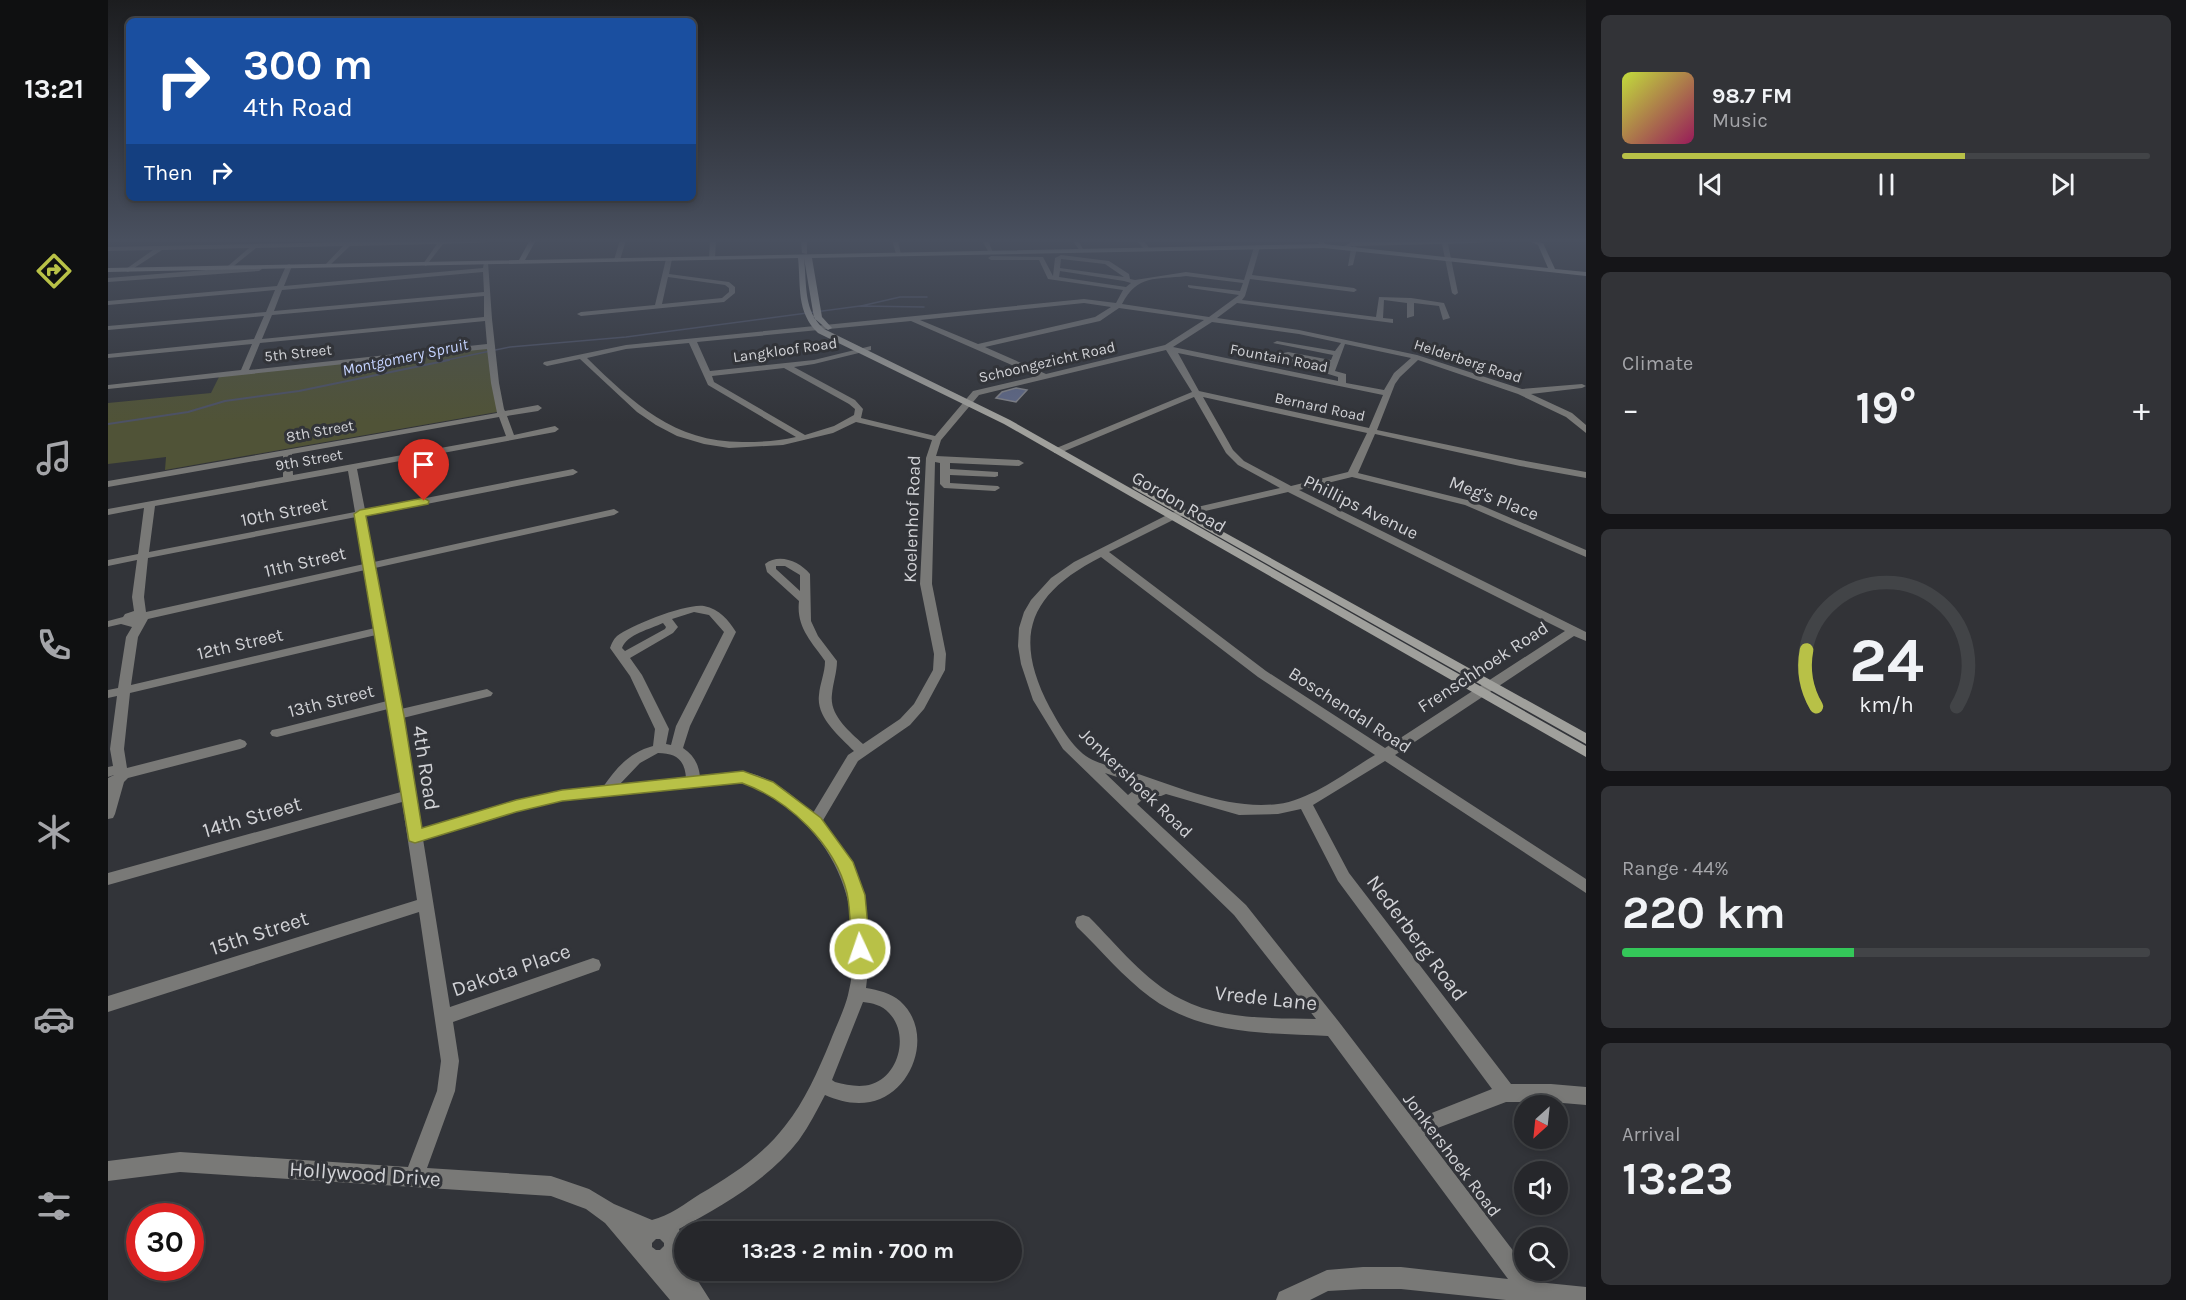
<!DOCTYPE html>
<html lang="en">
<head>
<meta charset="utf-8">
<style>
  body { margin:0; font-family:Karla,sans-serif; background:#323337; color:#f1f3f6; height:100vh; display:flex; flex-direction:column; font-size:22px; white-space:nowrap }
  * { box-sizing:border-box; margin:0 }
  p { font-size:20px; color:#a4a5a9 }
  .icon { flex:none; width:33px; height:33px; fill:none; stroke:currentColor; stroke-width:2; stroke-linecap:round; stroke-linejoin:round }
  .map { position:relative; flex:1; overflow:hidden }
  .sheet { display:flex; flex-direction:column; gap:15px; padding:15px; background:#151518; width:600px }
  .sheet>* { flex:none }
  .guide { position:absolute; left:18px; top:18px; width:570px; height:183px; border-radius:9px; box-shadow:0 3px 9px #0003,0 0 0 2px #424447; background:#1a4fa0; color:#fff; overflow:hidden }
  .needle { width:39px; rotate:207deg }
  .controls { position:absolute; left:1406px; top:1095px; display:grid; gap:12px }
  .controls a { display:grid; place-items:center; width:54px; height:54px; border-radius:50%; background:#26272b; box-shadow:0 3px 9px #0003,0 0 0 2px #424447; font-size:30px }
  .speed { position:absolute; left:18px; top:1203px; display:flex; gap:12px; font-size:30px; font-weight:700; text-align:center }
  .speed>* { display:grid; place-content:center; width:78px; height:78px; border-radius:50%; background:#26272b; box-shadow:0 3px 9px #0003,0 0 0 2px #424447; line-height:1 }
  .speed .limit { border:9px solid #d22; background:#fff; color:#111 }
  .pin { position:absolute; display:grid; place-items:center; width:51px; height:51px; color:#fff; margin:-62px -26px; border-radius:50% 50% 50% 0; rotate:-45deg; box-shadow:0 0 6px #0007 }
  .pin .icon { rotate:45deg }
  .me { position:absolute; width:66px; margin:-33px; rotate:357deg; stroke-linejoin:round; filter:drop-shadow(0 0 4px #0008) }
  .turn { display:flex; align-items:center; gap:21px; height:126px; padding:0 18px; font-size:27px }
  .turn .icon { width:78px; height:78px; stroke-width:2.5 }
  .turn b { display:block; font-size:42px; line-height:51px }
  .then { display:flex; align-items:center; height:57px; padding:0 18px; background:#0003; gap:12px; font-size:22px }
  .big { font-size:45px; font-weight:700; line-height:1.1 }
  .sheet .tile { flex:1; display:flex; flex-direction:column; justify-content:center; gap:9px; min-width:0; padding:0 21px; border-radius:9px; background:#323337 }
  .sheet .dial { align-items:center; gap:0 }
  .dial svg { height:156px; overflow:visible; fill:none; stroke:#424447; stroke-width:7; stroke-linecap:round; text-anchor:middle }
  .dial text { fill:#f1f3f6; stroke:none }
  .song { display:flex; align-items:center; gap:18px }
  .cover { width:72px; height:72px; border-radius:9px; background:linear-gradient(135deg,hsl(70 70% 55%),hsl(330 70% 35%)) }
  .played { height:6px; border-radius:3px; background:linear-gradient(90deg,#b8c147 65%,#424447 65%) }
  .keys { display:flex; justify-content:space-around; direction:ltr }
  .heat { display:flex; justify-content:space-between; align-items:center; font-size:33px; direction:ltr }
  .charge { height:9px; border-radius:4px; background:linear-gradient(90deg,#34c759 44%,#424447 0) }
  .trip { position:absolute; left:566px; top:1221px; width:348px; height:60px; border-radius:30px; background:#26272b; box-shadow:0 3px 9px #0003,0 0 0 2px #424447; font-weight:700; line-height:60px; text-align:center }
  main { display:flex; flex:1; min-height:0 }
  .tabs { display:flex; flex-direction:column; width:108px; justify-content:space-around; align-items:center; background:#0f1011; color:#a4a5a9 }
  .tabs .icon { width:42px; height:42px }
  .tabs .on { color:#b8c147 }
  .tabs b { font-size:27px; color:#f1f3f6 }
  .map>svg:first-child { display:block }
</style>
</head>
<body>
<main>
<nav class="tabs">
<b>13:21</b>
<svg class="icon on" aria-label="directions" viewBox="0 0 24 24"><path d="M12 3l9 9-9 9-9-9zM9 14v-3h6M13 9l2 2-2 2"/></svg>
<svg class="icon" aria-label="music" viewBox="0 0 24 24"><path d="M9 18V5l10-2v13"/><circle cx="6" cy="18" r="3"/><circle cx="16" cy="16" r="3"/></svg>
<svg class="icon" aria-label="phone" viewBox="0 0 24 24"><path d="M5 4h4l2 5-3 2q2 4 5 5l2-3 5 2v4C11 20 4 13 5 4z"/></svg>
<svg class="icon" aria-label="climate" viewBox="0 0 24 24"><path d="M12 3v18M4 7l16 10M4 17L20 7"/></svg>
<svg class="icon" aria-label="car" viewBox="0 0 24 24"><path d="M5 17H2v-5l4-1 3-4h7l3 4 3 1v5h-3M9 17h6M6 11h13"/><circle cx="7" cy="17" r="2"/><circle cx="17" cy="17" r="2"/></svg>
<svg class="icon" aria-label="filters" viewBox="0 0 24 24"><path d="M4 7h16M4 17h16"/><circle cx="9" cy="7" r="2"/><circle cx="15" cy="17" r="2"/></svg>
</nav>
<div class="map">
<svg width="1478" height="1300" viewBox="0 0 1478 1300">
  <rect width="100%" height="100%" fill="#323439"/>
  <path fill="#505337" d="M382 347 389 412 57 470 58 457 0 464V403L103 393 112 375Z"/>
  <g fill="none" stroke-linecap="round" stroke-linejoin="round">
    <path stroke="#4d5265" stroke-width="1.5" d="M753 306 792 297H819
      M334 361 402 347 518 337 752 306 816 307"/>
    <path stroke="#4d5265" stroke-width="2" d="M0 424 80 412 117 401 191 391 341 360"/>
  </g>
  <path fill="#5f6886" stroke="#808288" stroke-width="1.5" d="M908 388 919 390 908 402 888 398 894 392Z"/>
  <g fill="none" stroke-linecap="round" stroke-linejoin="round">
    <path fill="#797977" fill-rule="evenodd" d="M240 240H246L245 242 436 240 335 244 318 266 315 264 329 244 242 246 220 267 218 266V264L235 246 148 248 122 269 153 268 154 269 151 271 0 282V278L98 270 113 266 115 267V269H122L119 267 120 266 141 248 54 250 20 272 18 271V269L45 250 0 251V247L238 242Z
      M512 240H518L512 260 509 262 506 260Z
      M602 240H608L607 258 604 260 601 258Z
      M693 240H699V254L694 253Z
      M784 240H790L793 255 788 254Z
      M874 240H880L885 253H881Z
      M964 240H970L976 251H972Z
      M1028 240H1035L1042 249 1037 250Z
      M1207 240H1214L1219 246 1214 247Z
      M1317 240H1423L1340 244 1350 293 1347 295 1344 293 1334 244 1244 246 1238 249 1235 247 1243 242Z
      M1149 245 1152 247 1144 275 1246 288 1249 290 1246 292 1142 279 1137 296 1134 300 1268 317 1271 297 1303 298 1336 303 1342 318 1335 320 1331 306 1306 303V316L1299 318V303L1276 300 1275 318 1285 319V323L1129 303 1109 318 1191 330 1309 355 1414 389 1474 384 1478 386 1474 388 1423 394 1464 413 1478 425V433L1458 417 1410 394 1310 360 1292 377 1287 384 1269 430 1412 460 1478 472V478L1412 466 1267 434 1250 473 1363 501 1478 550V557L1357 505 1244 477 1191 490 1478 632V641L1466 636 1287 755 1478 879V893L1277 761 1205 805 1241 873 1403 1084H1443L1478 1087V1105L1443 1102H1398L1327 1129 1317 1135 1416 1265V1270H1420L1429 1282 1478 1287V1300H1398L1293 1289H1255L1220 1291 1202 1300H1168L1171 1292 1219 1270 1255 1267H1293L1400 1279 1220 1036C1160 1033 1093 1035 1042 997 1015 977 993 950 969 927L967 922 969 917 975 915 981 917C1009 945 1037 981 1073 999 1113 1020 1164 1018 1208 1019L1126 915 955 749 925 700 913 664 910 646 911 628 916 612 923 600 943 578 966 562 1063 513 1172 488 1130 465 1118 453 1086 397 952 453H946V449L1084 392 1058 350 871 395 833 440 828 456 911 460 916 463 911 466 842 463V469L890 472V476L887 477 842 475V483L890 486 892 488 887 491 836 488 832 484V463L827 462 824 584 838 654 837 670 816 709 802 725 750 761 714 822C757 865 766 930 758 988 770 990 783 993 792 1001 827 1032 805 1094 762 1102 746 1105 731 1101 717 1095 709 1110 701 1126 691 1140 661 1179 614 1206 571 1229L576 1242V1270H583L602 1300H562L497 1223 478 1209 443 1196 72 1172 0 1181V1161L72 1152 300 1167 329 1091 333 1061 311 912 0 1012V996L309 900 294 802 0 885V873L293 792 280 709 169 737 164 736 162 733 164 730 169 729 279 701 268 635 22 693 16 749 19 768 132 739 137 741 139 744 137 747 132 749 20 778 16 782 7 814 5 818 0 819V778L6 775 0 777V767L5 766 2 749 9 696 0 698V690L10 688 18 637 24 627 13 624 0 627V621L15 617 17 614 26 611 24 597 29 560 0 566V560L30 554 36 508 0 515V509L175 477V456L0 487V481L389 413 383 383 379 349 0 389V385L133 370 144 344 0 358V354L146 339 156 316 0 330V326L158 312 167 290 0 305V301L169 286 178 266 181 264 184 266 176 286 375 268 376 262H380L384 319 391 383 396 409 397 411 430 405 434 408 430 411 399 416 406 435 447 426 451 429 447 432 249 469 257 510 465 469 470 472 465 475 258 516 266 562 506 509 511 512 506 515 267 568 293 709 379 689 385 693 383 696 295 718 313 829C374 811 431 793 495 787 508 768 522 752 545 746L547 729 522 676 502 648C504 643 505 640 509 636 523 625 579 603 596 606 612 609 620 620 628 632L582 726 575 748C586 755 591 765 592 777 605 775 621 771 635 772 660 774 687 797 705 813L740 755 746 751C731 736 708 717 711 695 712 683 717 673 717 661 703 641 688 627 691 601L659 572 657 564C671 553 691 561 702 574L703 621 710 636 729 661C729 672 725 683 724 694 721 715 741 731 755 744L792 719 806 704 825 670 826 654 812 584 818 458 824 440 748 422 725 433 675 445 621 448 596 444 569 436 548 425 529 412 472 359 439 366 435 364 436 362 518 345 976 299 1008 303 1015 290 940 279 931 260H883L880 258 883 256 935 257 945 276 947 258 953 255 1001 261 1021 274 1022 279 1027 280 1078 272 1136 280 1146 247ZM953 259 997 264 1016 277 952 268ZM952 271 1016 281 1023 283 1018 287 951 277ZM375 272 376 292 166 311 174 290ZM1078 276 1135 283 1132 291 1080 285V287L1082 288 1131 295 1101 317 1014 304C1030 274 1047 280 1078 276ZM376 296V317L154 339 164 315ZM976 303 1003 307 987 317 870 344 812 320ZM1011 308 1096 320 1057 345 938 374 877 347 992 321ZM377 321 379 344 141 370 152 343ZM803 321 929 376 865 391 827 436 753 418 755 409 747 400 686 367 706 364 763 350V346L706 360 602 371 589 342ZM1104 322 1191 334 1233 343 1227 351 1169 341 1165 343 1225 355 1223 360 1180 352 1162 356 1230 377V381L1065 347ZM581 343 600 385 688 437C671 441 654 442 637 442 567 443 526 404 479 358L518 349ZM1237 344 1303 358 1286 373 1276 390 1238 383V374L1227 371ZM1070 353 1275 395 1261 428 1091 391ZM1180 356 1222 365 1220 369 1177 357ZM676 368 741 404 747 409 746 415 726 426 697 435 606 382 604 376ZM1095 397 1259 433 1240 472 1183 486 1136 461 1125 450ZM391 417 398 436 185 475 184 454ZM240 471 247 512 41 552 47 506ZM1180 492 1457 631 1277 748 1158 671 1001 552 1071 517ZM248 517 256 564 38 612 36 597 40 558ZM993 557 1150 677 1267 755C1238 772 1203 800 1170 804 1120 810 1071 787 1024 772 1011 768 993 765 981 758 964 748 951 724 942 708 903 634 923 593 993 557ZM668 566H677L692 575V591L668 569ZM257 570 267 628 23 685 30 637 40 619ZM586 612 601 615 616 632 568 726 563 745 558 744 561 729 534 675 522 658 565 633 570 627 564 619ZM555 623 558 627 557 629 517 651 514 648C519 634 543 629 555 623ZM550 753C568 753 577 760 578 778L511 785 532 763ZM997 773 1036 786 1026 790 1020 795ZM635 782C658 789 678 805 695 822 741 866 755 934 740 995 736 1011 728 1026 722 1042 710 1071 697 1101 677 1126 655 1155 623 1176 592 1194 578 1203 561 1216 544 1220L506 1204 481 1189 443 1176 319 1168 347 1091 351 1061 345 1022 491 970 493 965 491 960 485 958 342 1007 315 839 408 811 454 801ZM1058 794 1131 815 1170 814 1193 809 1230 881 1384 1089 1306 1120 1231 1022 1138 905 1029 804 1039 796H1053ZM755 1002C764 1003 774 1005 781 1013 801 1033 792 1075 764 1084 752 1088 739 1085 727 1082L724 1080ZM548 1239H552L556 1243V1246L552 1250H548L544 1247V1243Z
      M1246 246 1249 248 1245 265 1240 266 1243 248Z
      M561 257 564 259 561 274 621 282 627 287V293L616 302 473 316 469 314 473 312 547 305 558 259ZM560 277 617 285 621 288V292L614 298 554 304Z"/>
    <path fill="#a0a09c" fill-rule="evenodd" d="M422 240H428L417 260 1216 244 1440 268 1430 245 1419 240 1435 243 1447 269 1478 272V276L1216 248 704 258 714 317 724 328 720 330 706 318 696 258C699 284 695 311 716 329L902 420 1478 746V757L896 424 710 333C688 312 693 286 690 258L0 272V268L411 260Z
      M1029 484 1478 733V744L1026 489 1024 487Z"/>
  </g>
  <linearGradient id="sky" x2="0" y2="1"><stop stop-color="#1c1d1f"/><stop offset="0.57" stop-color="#49505f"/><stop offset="1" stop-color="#49505f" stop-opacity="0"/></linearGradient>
  <rect width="1478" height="422" fill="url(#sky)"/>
  <path fill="#b8c147" stroke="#787d2e" stroke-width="1.5" d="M316 498 321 501 320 504 258 516 296 716 314 828 408 800 454 790 635 771 665 782 713 818 745 862 757 895 762 949 759 954 752 957 746 954 743 949C742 931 743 911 739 893 727 844 681 800 634 783L454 801 408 812 307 843 301 841 246 514 252 510Z"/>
  <g text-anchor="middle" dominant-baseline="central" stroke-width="6" stroke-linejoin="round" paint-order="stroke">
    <g font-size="15" fill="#d1d2d6" stroke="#323439">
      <text transform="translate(677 350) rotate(-8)">Langkloof Road</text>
      <text transform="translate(190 353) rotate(-6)">5th Street</text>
      <text transform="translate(1171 358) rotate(11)">Fountain Road</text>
      <text transform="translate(1360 361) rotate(18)">Helderberg Road</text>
      <text transform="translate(939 362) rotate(-13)">Schoongezicht Road</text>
      <text transform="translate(1212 407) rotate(12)">Bernard Road</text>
      <text transform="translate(212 431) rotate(-10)">8th Street</text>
      <text transform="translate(201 460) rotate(-10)">9th Street</text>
    </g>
    <g font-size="16" font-style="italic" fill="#c5d3ff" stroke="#323439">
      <text transform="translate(297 357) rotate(-12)">Montgomery Spruit</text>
    </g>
    <g font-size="18" fill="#d1d2d6" stroke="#323439">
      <text transform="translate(1386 498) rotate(21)">Meg's Place</text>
      <text transform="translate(1071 502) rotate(30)">Gordon Road</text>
      <text transform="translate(1253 507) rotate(26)">Phillips Avenue</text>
      <text transform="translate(176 512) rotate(-11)">10th Street</text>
      <text transform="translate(804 519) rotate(-88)">Koelenhof Road</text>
      <text transform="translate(197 562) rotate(-13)">11th Street</text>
      <text transform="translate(132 644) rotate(-13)">12th Street</text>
      <text transform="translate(1375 667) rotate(-33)">Frenschhoek Road</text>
      <text transform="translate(223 701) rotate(-14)">13th Street</text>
      <text transform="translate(1242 710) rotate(33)">Boschendal Road</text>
      <text transform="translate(1028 783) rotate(44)">Jonkershoek Road</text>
      <text transform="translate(1344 1155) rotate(53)">Jonkershoek Road</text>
    </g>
    <g font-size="21" fill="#d1d2d6" stroke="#323439">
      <text transform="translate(318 768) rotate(81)">4th Road</text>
      <text transform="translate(144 817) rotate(-16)">14th Street</text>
      <text transform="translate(151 933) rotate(-18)">15th Street</text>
      <text transform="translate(1309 938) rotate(53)">Nederberg Road</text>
      <text transform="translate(403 970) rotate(-19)">Dakota Place</text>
      <text transform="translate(1158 998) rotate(6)">Vrede Lane</text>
      <text transform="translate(257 1174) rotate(4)">Hollywood Drive</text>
    </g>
  </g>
</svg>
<div class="controls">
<a><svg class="needle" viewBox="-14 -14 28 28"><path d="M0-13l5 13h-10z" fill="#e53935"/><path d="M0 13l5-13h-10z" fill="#a4a5a9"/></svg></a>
<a><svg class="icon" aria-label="sound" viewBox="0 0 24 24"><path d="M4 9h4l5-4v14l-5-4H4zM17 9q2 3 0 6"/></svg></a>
<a><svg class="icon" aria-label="search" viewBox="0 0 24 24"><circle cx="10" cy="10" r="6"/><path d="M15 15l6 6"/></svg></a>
</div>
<div class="speed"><div class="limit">30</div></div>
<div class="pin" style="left:316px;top:501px;background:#d93025"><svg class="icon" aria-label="arrive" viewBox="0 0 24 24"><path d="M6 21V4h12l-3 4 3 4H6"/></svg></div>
<svg class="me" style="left:752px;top:949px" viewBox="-20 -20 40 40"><circle r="17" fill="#b8c147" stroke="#fff" stroke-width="3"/><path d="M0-11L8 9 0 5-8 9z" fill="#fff"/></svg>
<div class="trip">13:23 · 2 min · 700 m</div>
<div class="guide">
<div class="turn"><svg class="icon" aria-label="right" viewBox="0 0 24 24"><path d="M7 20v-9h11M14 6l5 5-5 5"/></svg><div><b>300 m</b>4th Road</div></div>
<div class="then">Then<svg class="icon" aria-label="right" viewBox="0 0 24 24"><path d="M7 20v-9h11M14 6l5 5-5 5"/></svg></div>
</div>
</div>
<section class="sheet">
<div class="tile">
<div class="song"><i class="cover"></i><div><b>98.7 FM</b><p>Music</p></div></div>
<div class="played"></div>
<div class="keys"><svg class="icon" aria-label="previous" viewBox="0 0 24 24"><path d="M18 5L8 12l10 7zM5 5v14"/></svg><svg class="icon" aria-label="pause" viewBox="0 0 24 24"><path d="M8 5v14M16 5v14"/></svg><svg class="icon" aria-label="next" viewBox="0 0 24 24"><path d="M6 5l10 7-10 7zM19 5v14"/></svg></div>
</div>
<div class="tile"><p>Climate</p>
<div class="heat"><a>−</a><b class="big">19°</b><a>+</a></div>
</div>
<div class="tile dial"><svg viewBox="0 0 100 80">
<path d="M14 69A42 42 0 1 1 86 69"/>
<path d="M14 69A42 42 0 0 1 9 40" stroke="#b8c147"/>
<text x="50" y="56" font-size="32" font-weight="700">24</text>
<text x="50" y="72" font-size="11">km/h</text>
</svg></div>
<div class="tile"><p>Range · 44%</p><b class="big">220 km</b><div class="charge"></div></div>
<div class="tile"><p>Arrival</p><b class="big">13:23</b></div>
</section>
</main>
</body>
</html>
